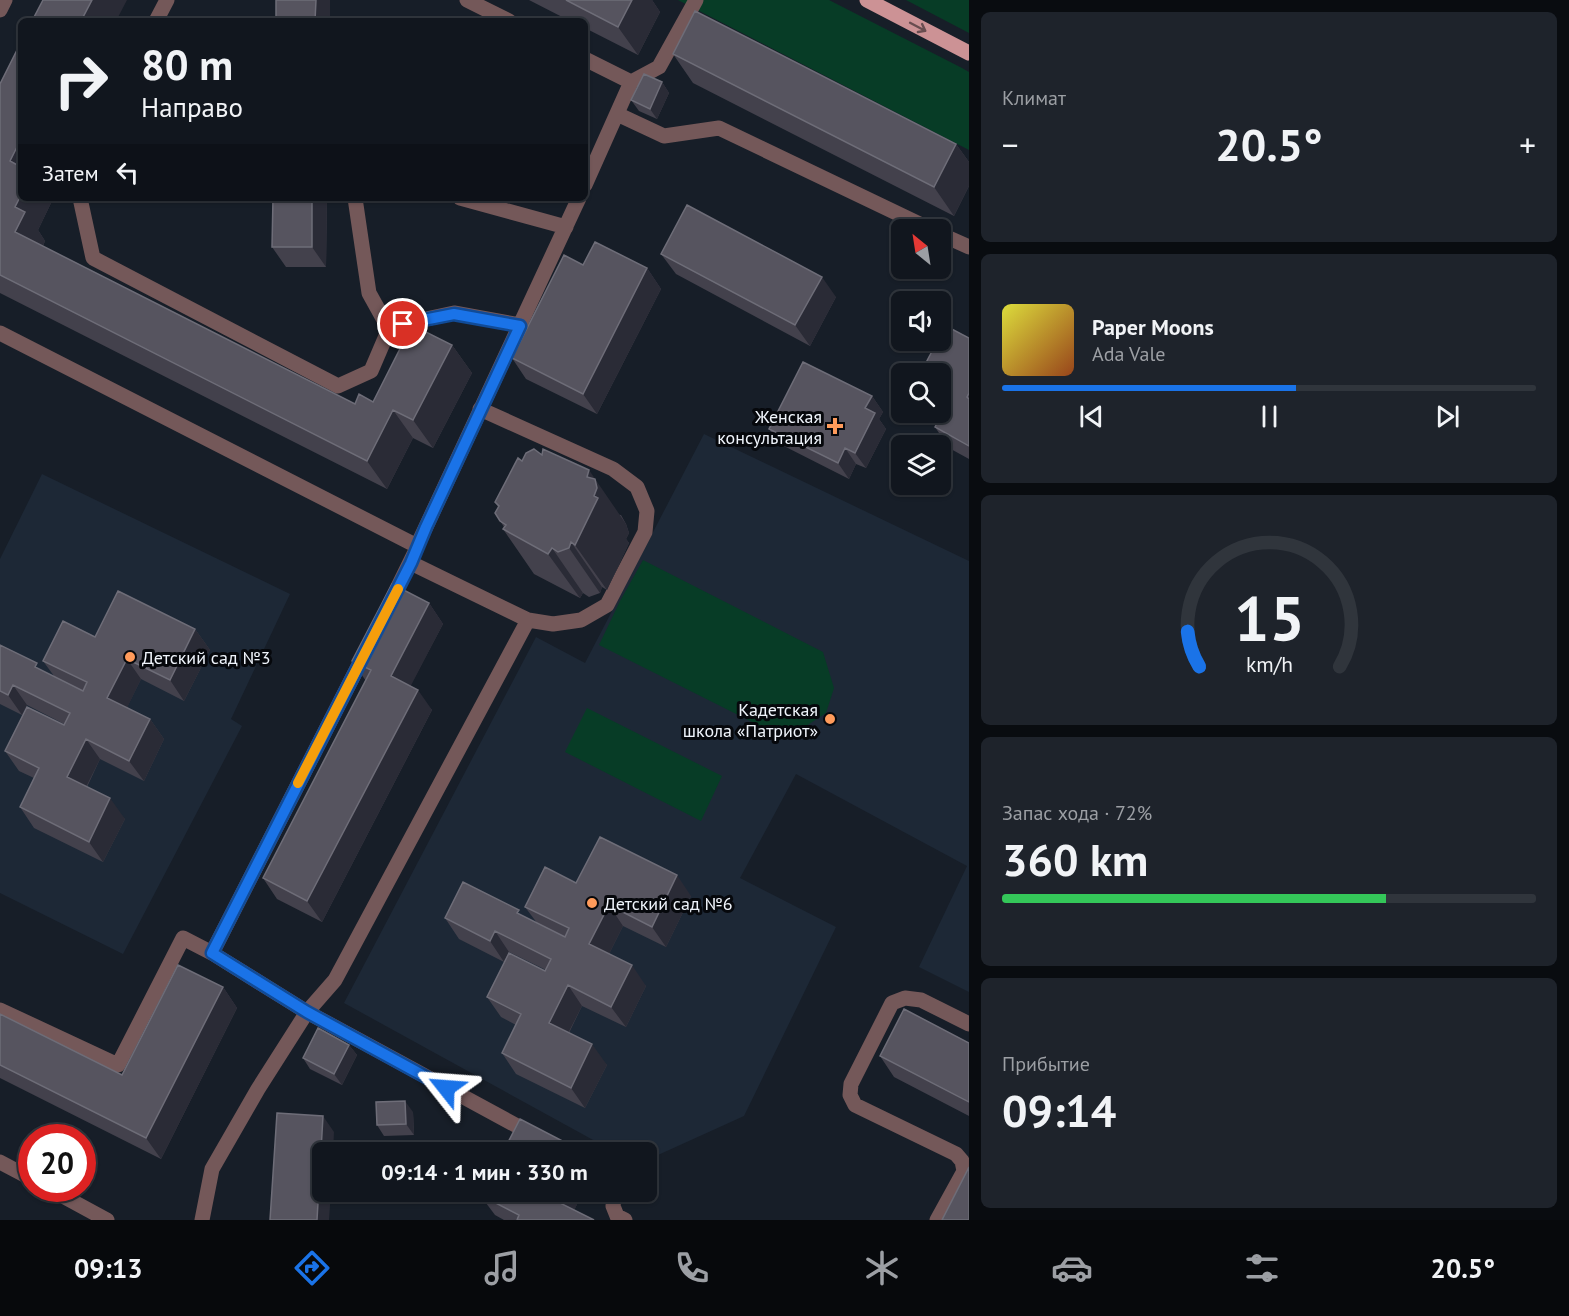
<!DOCTYPE html>
<html lang="ru">
<head>
<meta charset="utf-8">
<style>
  body { margin:0; font-family:"PT Sans",sans-serif; background:#1e232b; color:#f1f3f6; height:100vh; display:flex; flex-direction:column; font-size:22px; white-space:nowrap }
  * { box-sizing:border-box; margin:0 }
  p { font-size:20px; color:#9c9fa4 }
  .icon { flex:none; width:33px; height:33px; fill:none; stroke:currentColor; stroke-width:2; stroke-linecap:round; stroke-linejoin:round }
  .map { position:relative; flex:1; overflow:hidden }
  .drawer { display:flex; flex-direction:column; gap:12px; padding:12px; background:#090c10; width:600px }
  .drawer>* { flex:none }
  .hud { position:absolute; left:18px; top:18px; width:570px; height:183px; border-radius:9px; box-shadow:0 2px 4px #0004,0 0 0 2px #30353c; background:#11161e; color:#f1f3f6; overflow:hidden }
  .needle { width:39px; rotate:330deg }
  .buttons { position:absolute; left:891px; top:219px; display:grid; gap:12px }
  .buttons a { display:grid; place-items:center; width:60px; height:60px; border-radius:9px; background:#11161e; box-shadow:0 2px 4px #0004,0 0 0 2px #30353c; font-size:30px }
  .speed { position:absolute; left:18px; top:1124px; display:flex; gap:12px; font-size:30px; font-weight:700; text-align:center }
  .speed>* { display:grid; place-content:center; width:78px; height:78px; border-radius:50%; background:#11161e; box-shadow:0 2px 4px #0004,0 0 0 2px #30353c; line-height:1 }
  .speed .limit { border:9px solid #d22; background:#fff; color:#111 }
  .pin { position:absolute; display:grid; place-items:center; width:51px; height:51px; color:#fff; margin:-26px; border:3px solid #fff; border-radius:50%; box-shadow:0 2px 6px #0007 }
  .me { position:absolute; width:66px; margin:-33px; rotate:298deg; stroke-linejoin:round; filter:drop-shadow(0 0 4px #0008) }
  .turn { display:flex; align-items:center; gap:21px; height:126px; padding:0 24px; font-size:27px }
  .turn .icon { width:78px; height:78px; stroke-width:2.5 }
  .turn b { display:block; font-size:42px; line-height:51px }
  .then { display:flex; align-items:center; height:57px; padding:0 24px; background:#0003; gap:12px; font-size:22px }
  .big { font-size:45px; font-weight:600; line-height:1.1 }
  .drawer .widget { flex:1; display:flex; flex-direction:column; justify-content:center; gap:9px; min-width:0; padding:0 21px; border-radius:9px; background:#1e232b }
  .drawer .dial { align-items:center; gap:0 }
  .dial svg { height:156px; overflow:visible; fill:none; stroke:#30353c; stroke-width:7; stroke-linecap:round; text-anchor:middle }
  .dial text { fill:#f1f3f6; stroke:none }
  .song { display:flex; align-items:center; gap:18px }
  .cover { width:72px; height:72px; border-radius:9px; background:linear-gradient(135deg,hsl(60 70% 55%),hsl(20 70% 35%)) }
  .played { height:6px; border-radius:3px; background:linear-gradient(90deg,#1a73e8 55%,#30353c 55%) }
  .keys { display:flex; justify-content:space-around; direction:ltr }
  .heat { display:flex; justify-content:space-between; align-items:center; font-size:33px; direction:ltr }
  .charge { height:9px; border-radius:4px; background:linear-gradient(90deg,#34c759 72%,#30353c 0) }
  .trip { position:absolute; left:312px; top:1142px; width:345px; height:60px; border-radius:9px; background:#11161e; box-shadow:0 2px 4px #0004,0 0 0 2px #30353c; font-weight:600; line-height:60px; text-align:center }
  .tab-bar { display:flex; height:96px; justify-content:space-around; align-items:center; background:#07090c; color:#9c9fa4 }
  .tab-bar .icon { width:42px; height:42px }
  .tab-bar .current { color:#1a73e8 }
  .tab-bar b { font-size:27px; color:#f1f3f6 }
  main { display:flex; flex:1; min-height:0 }
  .map>svg:first-child { display:block }
</style>
</head>
<body>
<main>
<div class="map">
<svg width="969" height="1220" viewBox="0 0 969 1220">
  <rect width="100%" height="100%" fill="#171e28"/>
  <path fill="#1d2836" d="M704 434 969 561V992L919 967 967 866 796 774 740 878 836 927 744 1116 647 1160 646 1152H615L344 1003 536 637 585 663Z
    M42 474 290 594 231 719 242 726 123 954 0 893V559Z"/>
  <path fill="#073c26" d="M678 0H829L962 68 969 72V150Z
    M906 0H969V33Z
    M643 560 823 652 834 688 826 713 800 730 774 733 599 645 620 601Z
    M587 708 722 776 701 821 565 752Z"/>
  <g fill="none" stroke-linecap="round" stroke-linejoin="round">
    <path stroke="#745859" stroke-width="15" d="M467 0 509 21
      M0 10 5 0
      M156 21 167 0
      M585 59 631 82
      M617 114 664 136 719 128 932 230
      M585 185 631 82 659 67 696 0
      M80 198 93 258 338 386 371 371 389 329 369 293 355 198
      M460 198 566 227
      M940 234 969 247
      M389 329 403 324 454 313 520 325
      M0 333 417 546 579 198
      M480 409 613 469 637 487 647 511 645 532 607 605 581 620 553 624 528 620
      M411 563 528 620 335 980 307 1012 565 1152
      M389 605 414 554
      M0 1010 118 1065 183 938 212 953
      M0 1162 32 1179
      M48 1188 107 1220
      M615 1191 613 1206 617 1216 625 1220
      M202 1220 212 1169 258 1089 307 1012 212 953 366 651
      M937 1220 964 1171 962 1161 956 1154 855 1105 850 1095 851 1084 892 1003 905 998 921 1000 969 1024"/>
    <path stroke="#cc9295" stroke-width="15" d="M867 0 969 53"/>
  </g>
  <path fill="#43414c" d="M529 0H652L660 12 638 55 585 28V21H570Z
    M673 54 956 144 969 162V186L954 216 693 83Z
    M662 82 669 93 657 119 639 111 631 100Z
    M0 84 21 198H50L52 201 38 230 45 241 43 246 355 404 373 402 452 345 472 373 433 448 413 438 387 489 0 293Z
    M273 198H327L326 267H286L272 247Z
    M661 254 836 297 810 346 676 274Z
    M583 265 647 268 661 289 597 414 526 379 512 358Z
    M969 338V459L949 448 935 427 939 420 925 412H940V374Z
    M872 396 883 412 879 419 886 429 866 468 856 464 849 479 780 444 769 429Z
    M495 502 621 515 626 524 629 533 626 539 629 543 607 590 602 587 600 593 589 597 583 593 580 598 534 574 503 529 504 527 495 513 498 507Z
    M429 603 443 624 410 686 432 710 322 922 277 899 263 878 366 681 352 661Z
    M195 629 210 650 184 701 141 679 127 707 150 719 164 739 144 781 100 759 87 787 125 819 103 862 34 828 20 807 34 778 19 771 5 751 64 725V724L27 705 22 715 0 704V645L41 670 54 676 43 661 95 637Z
    M576 883 691 896 666 947 623 926 609 954 646 986 626 1027 582 1006 569 1033 607 1065 585 1108 516 1074 502 1053 516 1025 501 1017 487 997 545 971 546 970 509 952 504 962 459 939 445 918 523 916 537 923 525 907Z
    M223 987 237 1008 161 1159 0 1078V1014L122 1075Z
    M969 1043V1116L894 1077 880 1056Z
    M349 1045 357 1055 342 1085 310 1069 303 1058Z
    M413 1112 414 1135 384 1136 377 1125Z
    M482 1191H584L574 1210 594 1220H504L495 1215 480 1195Z"/>
  <path fill="#2a2b36" d="M92 0H127L116 21H81Z
    M316 0H330V21H315Z
    M632 0H652L660 12 638 55 618 27Z
    M662 82 669 93 657 119 650 109Z
    M21 139V178L10 161Z
    M956 144 969 162V186L954 216 934 187Z
    M21 195V198H50L52 201 38 230 45 241 36 261 15 232V207Z
    M312 198H327L326 267 312 247Z
    M647 268 661 289 597 414 583 394Z
    M822 277 836 297 810 346 795 325Z
    M452 345 472 373 433 448 413 420Z
    M872 396 883 412 879 419 886 429 866 468 855 453 865 408Z
    M393 410 413 438 387 489 367 461Z
    M845 448 856 464 849 479 838 463Z
    M589 470 626 524 629 533 626 539 629 543 607 590 575 545 594 496 587 477Z
    M571 542 602 587 600 593 569 548Z
    M552 548 583 593 580 598 548 554Z
    M429 603 443 624 405 697 391 676Z
    M195 629 210 650 184 701 170 680Z
    M127 659 141 679 122 718 107 698Z
    M13 685 27 705 22 715 8 695Z
    M418 690 432 710 322 922 307 901Z
    M150 719 164 739 144 781 129 761Z
    M86 739 100 759 81 797 67 777Z
    M110 798 125 819 103 862 89 842Z
    M677 875 691 896 666 947 652 927Z
    M609 905 623 926 604 964 589 944Z
    M495 931 509 952 504 962 490 941Z
    M632 965 646 986 626 1027 611 1007Z
    M568 985 582 1006 563 1043 549 1023Z
    M223 987 237 1008 161 1159 146 1138Z
    M592 1044 607 1065 585 1108 571 1088Z
    M349 1045 357 1055 342 1085 334 1074Z
    M405 1101 413 1112 414 1135 406 1124Z
    M323 1116 334 1132 333 1152H322V1191H331L329 1220H317Z
    M559 1191H584L569 1220 554 1200Z"/>
  <path fill="#56545f" stroke="#6e6d78" stroke-width="1.5" d="M43 0H92L81 21H32Z
    M276 0H316L315 21H276Z
    M566 0H632L618 27Z
    M695 11 956 144 934 187 673 54Z
    M21 42V139L10 161 21 167V195L15 207 25 212 15 232 355 404 359 394 373 402 412 325 452 345 413 420 393 410 367 461 0 275V84Z
    M644 74 662 82 650 109 631 100Z
    M273 198H312V247H272Z
    M687 205 822 277 795 325 661 254Z
    M595 242 647 268 583 394 512 358 564 255 583 265Z
    M946 326 969 338V393L967 397 969 399V446L935 427 944 410 940 408V374H920L938 340H940V336Z
    M803 362 872 396 865 408 875 413 855 453 845 448 838 463 769 429Z
    M534 449 542 455 543 449 589 470 587 477 595 479 597 488 594 496 598 498 575 545 571 542 569 548 558 552 552 548 548 554 503 529 506 525 500 521 495 513 499 506 495 502 518 458 522 461 526 453Z
    M392 584 429 603 391 676 418 690 307 901 263 878 371 670 352 661Z
    M118 591 195 629 170 680 127 659 107 698 150 719 129 761 86 739 67 777 110 798 89 842 20 807 39 768 5 751 27 707 64 725 70 713 13 685 8 695 0 691V645L37 663 35 667 83 691 87 682 43 661 63 621 95 637Z
    M600 837 677 875 652 927 609 905 589 944 632 965 611 1007 568 985 549 1023 592 1044 571 1088 502 1053 521 1014 487 997 509 953 545 971 551 959 495 931 490 941 445 918 463 882 519 910 517 913 565 937 569 928 525 907 545 867 576 883Z
    M178 965 223 987 146 1138 0 1065V1014L122 1075Z
    M904 1009 969 1043V1102L880 1056Z
    M318 1028 349 1045 334 1074 303 1058Z
    M405 1101 406 1124 377 1125 376 1102Z
    M277 1113 323 1116 317 1220H270Z
    M520 1119 580 1150 579 1152H503Z
    M969 1167V1220H942Z
    M482 1191H559L554 1200 594 1220H517L519 1215 480 1195Z"/>
  <defs><path id="oneway-shaft" d="M-6 0H5M1.5-3L5.5 0L1.5 3" fill="none" stroke-width="1.6" stroke-linecap="round" stroke-linejoin="round" transform="scale(1.5)"/></defs>
  <use stroke="#694d50" href="#oneway-shaft" transform="translate(918 27) rotate(28)"/>
  <g fill="none" stroke-linecap="round" stroke-linejoin="round">
    <g stroke="#114b97" stroke-width="15">
      <path id="route" d="M403 324 454 314 520 326 426 527 411 563 212 953 307 1012 446 1088"/>
    </g>
    <use href="#route" stroke="#1a73e8" stroke-width="10"/>
    <path stroke="#f59e0b" stroke-width="10" d="M298 783 398 589"/>
  </g>
  <g fill="#ff9b5b" stroke="#06080c" stroke-width="2">
    <path d="M832 417h6v6h6v6h-6v6h-6v-6h-6v-6h6z"/>
    <circle cx="130" cy="657" r="6"/>
    <circle cx="830" cy="719" r="6"/>
    <circle cx="592" cy="903" r="6"/>
  </g>
  <g text-anchor="middle" dominant-baseline="central" stroke-width="6" stroke-linejoin="round" paint-order="stroke">
    <g font-size="18" fill="#f0f5fc" stroke="#06080c" text-anchor="end">
      <text x="822" y="416">Женская<tspan x="822" dy="21">консультация</tspan></text>
      <text x="142" y="657" text-anchor="start">Детский сад №3</text>
      <text x="818" y="709">Кадетская<tspan x="818" dy="21">школа «Патриот»</tspan></text>
      <text x="604" y="903" text-anchor="start">Детский сад №6</text>
    </g>
  </g>
</svg>
<div class="buttons">
<a><svg class="needle" viewBox="-14 -14 28 28"><path d="M0-13l5 13h-10z" fill="#e53935"/><path d="M0 13l5-13h-10z" fill="#9c9fa4"/></svg></a>
<a><svg class="icon" aria-label="sound" viewBox="0 0 24 24"><path d="M4 9h4l5-4v14l-5-4H4zM17 9q2 3 0 6"/></svg></a>
<a><svg class="icon" aria-label="search" viewBox="0 0 24 24"><circle cx="10" cy="10" r="6"/><path d="M15 15l6 6"/></svg></a>
<a><svg class="icon" aria-label="layers" viewBox="0 0 24 24"><path d="M12 4l9 5-9 5-9-5zM3 14l9 5 9-5"/></svg></a>
</div>
<div class="speed"><div class="limit">20</div></div>
<div class="pin" style="left:403px;top:324px;background:#d93025"><svg class="icon" aria-label="arrive" viewBox="0 0 24 24"><path d="M6 21V4h12l-3 4 3 4H6"/></svg></div>
<svg class="me" style="left:446px;top:1088px" viewBox="-20 -20 40 40"><path d="M0-17L14 15 0 8-14 15z" fill="#1a73e8" stroke="#fff" stroke-width="4"/></svg>
<div class="trip">09:14 · 1 мин · 330 m</div>
<div class="hud">
<div class="turn"><svg class="icon" aria-label="right" viewBox="0 0 24 24"><path d="M7 20v-9h11M14 6l5 5-5 5"/></svg><div><b>80 m</b>Направо</div></div>
<div class="then">Затем<svg class="icon" aria-label="left" viewBox="0 0 24 24"><path d="M17 20v-9H6M10 6l-5 5 5 5"/></svg></div>
</div>
</div>
<section class="drawer">
<div class="widget"><p>Климат</p>
<div class="heat"><a>−</a><b class="big">20.5°</b><a>+</a></div>
</div>
<div class="widget">
<div class="song"><i class="cover"></i><div><b>Paper Moons</b><p>Ada Vale</p></div></div>
<div class="played"></div>
<div class="keys"><svg class="icon" aria-label="previous" viewBox="0 0 24 24"><path d="M18 5L8 12l10 7zM5 5v14"/></svg><svg class="icon" aria-label="pause" viewBox="0 0 24 24"><path d="M8 5v14M16 5v14"/></svg><svg class="icon" aria-label="next" viewBox="0 0 24 24"><path d="M6 5l10 7-10 7zM19 5v14"/></svg></div>
</div>
<div class="widget dial"><svg viewBox="0 0 100 80">
<path d="M14 69A42 42 0 1 1 86 69"/>
<path d="M14 69A42 42 0 0 1 8 51" stroke="#1a73e8"/>
<text x="50" y="56" font-size="32" font-weight="700">15</text>
<text x="50" y="72" font-size="11">km/h</text>
</svg></div>
<div class="widget"><p>Запас хода · 72%</p><b class="big">360 km</b><div class="charge"></div></div>
<div class="widget"><p>Прибытие</p><b class="big">09:14</b></div>
</section>
</main>
<nav class="tab-bar">
<b>09:13</b>
<svg class="icon current" aria-label="directions" viewBox="0 0 24 24"><path d="M12 3l9 9-9 9-9-9zM9 14v-3h6M13 9l2 2-2 2"/></svg>
<svg class="icon" aria-label="music" viewBox="0 0 24 24"><path d="M9 18V5l10-2v13"/><circle cx="6" cy="18" r="3"/><circle cx="16" cy="16" r="3"/></svg>
<svg class="icon" aria-label="phone" viewBox="0 0 24 24"><path d="M5 4h4l2 5-3 2q2 4 5 5l2-3 5 2v4C11 20 4 13 5 4z"/></svg>
<svg class="icon" aria-label="climate" viewBox="0 0 24 24"><path d="M12 3v18M4 7l16 10M4 17L20 7"/></svg>
<svg class="icon" aria-label="car" viewBox="0 0 24 24"><path d="M5 17H2v-5l4-1 3-4h7l3 4 3 1v5h-3M9 17h6M6 11h13"/><circle cx="7" cy="17" r="2"/><circle cx="17" cy="17" r="2"/></svg>
<svg class="icon" aria-label="filters" viewBox="0 0 24 24"><path d="M4 7h16M4 17h16"/><circle cx="9" cy="7" r="2"/><circle cx="15" cy="17" r="2"/></svg>
<b>20.5°</b>
</nav>
</body>
</html>
